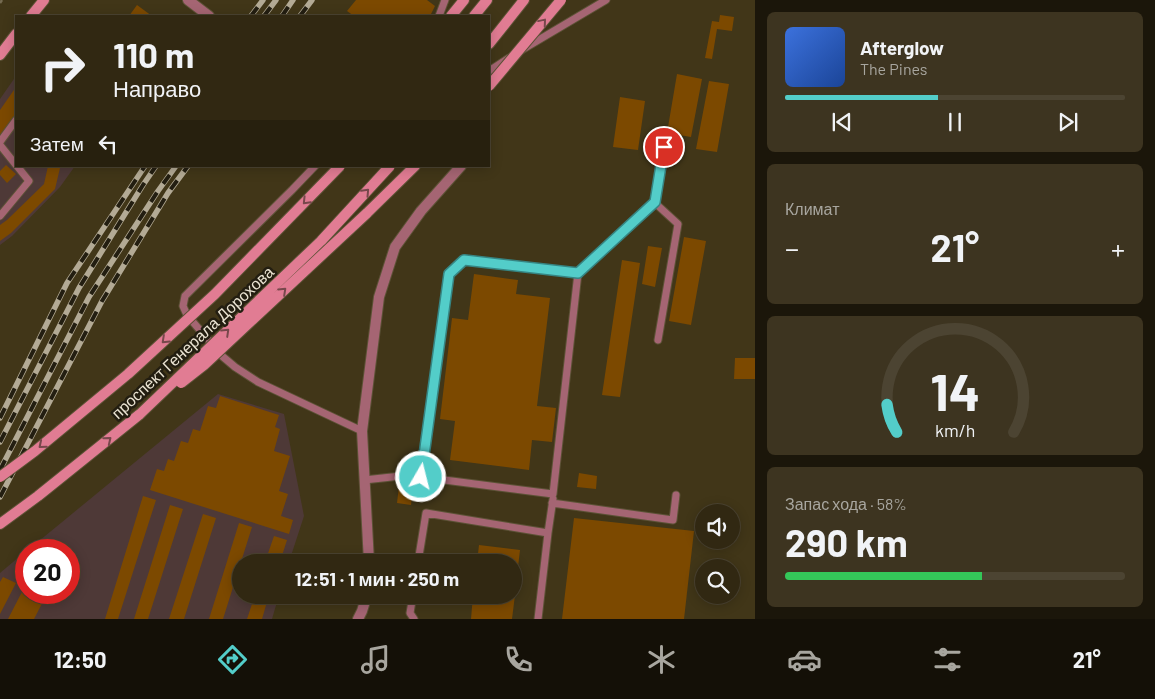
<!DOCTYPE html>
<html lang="ru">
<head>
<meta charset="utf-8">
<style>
  body { margin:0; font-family:Barlow,sans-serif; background:#3d3420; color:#f1f3f6; height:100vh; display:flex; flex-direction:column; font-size:19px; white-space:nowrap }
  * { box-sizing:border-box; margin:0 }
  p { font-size:16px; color:#a8a69f }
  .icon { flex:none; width:28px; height:28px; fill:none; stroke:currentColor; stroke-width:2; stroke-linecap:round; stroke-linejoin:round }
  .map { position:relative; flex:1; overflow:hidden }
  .side { display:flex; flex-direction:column; gap:12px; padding:12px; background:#1b160a; width:400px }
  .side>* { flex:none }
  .hud { position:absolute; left:15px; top:15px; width:475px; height:152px; border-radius:0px; box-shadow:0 2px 12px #0003,0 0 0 1px #4c4432; background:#312812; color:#f1f3f6; overflow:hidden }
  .tools { position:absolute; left:695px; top:504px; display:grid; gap:10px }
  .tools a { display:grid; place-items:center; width:45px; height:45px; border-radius:50%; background:#312812; box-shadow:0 2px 12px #0003,0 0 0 1px #4c4432; font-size:25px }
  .speed { position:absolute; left:15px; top:539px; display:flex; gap:10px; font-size:25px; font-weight:700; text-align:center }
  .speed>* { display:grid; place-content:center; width:65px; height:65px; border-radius:50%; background:#312812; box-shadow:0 2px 12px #0003,0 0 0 1px #4c4432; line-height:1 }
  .speed .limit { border:8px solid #d22; background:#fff; color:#111 }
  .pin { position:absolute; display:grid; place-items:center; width:42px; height:42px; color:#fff; margin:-21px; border:2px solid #fff; border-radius:50%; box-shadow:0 1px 5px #0007 }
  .me { position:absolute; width:55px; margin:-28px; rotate:8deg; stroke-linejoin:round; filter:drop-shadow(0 0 4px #0008) }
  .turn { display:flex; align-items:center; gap:18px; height:105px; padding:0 15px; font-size:22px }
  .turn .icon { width:65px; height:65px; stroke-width:2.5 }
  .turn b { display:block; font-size:35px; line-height:42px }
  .then { display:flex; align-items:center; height:48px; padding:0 15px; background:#0003; gap:10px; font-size:19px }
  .big { font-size:38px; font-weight:700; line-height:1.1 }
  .side .tile { flex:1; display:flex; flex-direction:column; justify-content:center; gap:8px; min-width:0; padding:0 18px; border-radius:8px; background:#3d3420 }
  .side .dial { align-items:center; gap:0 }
  .dial svg { height:130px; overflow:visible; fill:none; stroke:#4c4432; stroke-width:7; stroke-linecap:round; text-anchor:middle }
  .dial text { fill:#f1f3f6; stroke:none }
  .song { display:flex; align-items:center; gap:15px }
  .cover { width:60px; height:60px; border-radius:8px; background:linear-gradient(135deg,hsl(220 70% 55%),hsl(220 70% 35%)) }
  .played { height:5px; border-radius:2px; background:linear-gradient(90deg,#53cdc9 45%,#4c4432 45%) }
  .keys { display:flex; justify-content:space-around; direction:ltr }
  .heat { display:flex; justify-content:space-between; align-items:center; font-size:28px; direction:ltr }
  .charge { height:8px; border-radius:4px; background:linear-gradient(90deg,#34c759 58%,#4c4432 0) }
  .trip { position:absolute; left:232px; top:554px; width:290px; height:50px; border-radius:25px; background:#312812; box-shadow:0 2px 12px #0003,0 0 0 1px #4c4432; font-weight:700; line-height:50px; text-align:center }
  .tabs { display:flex; height:80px; justify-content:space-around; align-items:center; background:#141007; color:#a8a69f }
  .tabs .icon { width:35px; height:35px }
  .tabs .current { color:#53cdc9 }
  .tabs b { font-size:22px; color:#f1f3f6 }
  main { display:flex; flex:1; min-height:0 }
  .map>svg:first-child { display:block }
</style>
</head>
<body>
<main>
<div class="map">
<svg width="755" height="619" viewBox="0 0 755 619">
  <rect width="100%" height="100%" fill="#413618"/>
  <path fill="#4e3937" d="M16 76V166H75L60 187 12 236 0 245V99Z
    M218 394 284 414 304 516 289 562H241V595H279L272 619H0V573L26 551V592H69V550H28Z"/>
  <path fill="#7c4900" d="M356 0H427L435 6 430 16H354L347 11Z
    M137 5 152 16H129Z
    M720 15 734 17 732 31 717 29 712 59 705 58 712 21 719 22Z
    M677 74 702 79 691 137 667 133Z
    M709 81 729 84 717 152 696 149Z
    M16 87V115L0 138V110Z
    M620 97 645 101 638 150 613 147Z
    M6 165 16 174 7 183 0 175V171Z
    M48 166 60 168 55 189 11 233 0 241V225L7 220 44 184Z
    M684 237 706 241 691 325 669 321Z
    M648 246 662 248 655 287 642 284Z
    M622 260 640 263 620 397 602 395Z
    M474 274 518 280 516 294 550 298 537 406 556 408 552 442 532 440 529 470 450 460 455 421 440 419 452 318 468 320Z
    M735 358H755V379H734Z
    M220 396 279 415 275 427 280 429 274 451 290 456 279 491 288 494 281 516 293 520 289 534 150 490 157 469 164 471 168 459 174 461 181 441 188 443 193 429 200 431 208 406 216 408Z
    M579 473 597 476 596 489 577 487Z
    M399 486 413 488 411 505 397 503Z
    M143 496 156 500 118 619H105Z
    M170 505 183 509 148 619H134Z
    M203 514 216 518 184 619H169Z
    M574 518 694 531 684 619H562Z
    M239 523 252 527 223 619H209Z
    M274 536 287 540 280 562H265Z
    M479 545 520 550 515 593H514V562H477Z
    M3 577 16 583 0 614V582Z
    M26 584V592H48L34 619H8Z
    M255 595H269L262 619H247Z
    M473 595H515L512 619H471Z"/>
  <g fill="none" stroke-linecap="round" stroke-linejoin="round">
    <g stroke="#5c5236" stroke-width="9">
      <path id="lane" d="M439 16 445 0
        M520 51 606 0
        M489 71 509 58
        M0 142 16 120
        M0 145 16 165
        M315 166 292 190 189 292 185 296 183 306 187 315 222 356 235 367 258 382 362 431
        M655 203 678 224 658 340
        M0 216 29 181 17 166
        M421 477 449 274 464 259 578 273 655 203 665 147
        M364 480 401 476 421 477 553 494 578 273
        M552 503 673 520 676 495
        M548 533 553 499
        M418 562 426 513 548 533 538 619
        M413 595 410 613 414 619"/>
    </g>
    <g stroke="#5c5236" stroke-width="12">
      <path id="street" d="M188 0 209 16
        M369 562 362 431 379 297 395 247 421 211 461 166
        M358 619 362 611 367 595"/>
    </g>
    <g stroke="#5c5236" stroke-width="12">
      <path id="secondary" d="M31 16 44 0
        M451 16 464 0
        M474 16 487 0
        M489 44 524 0
        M0 55 16 34
        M366 214 415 166
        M0 524 38 496 140 414"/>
    </g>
    <path stroke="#756b51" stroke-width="2.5" stroke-dasharray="5 2.5" stroke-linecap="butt" d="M0 3 2 0"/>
    <use href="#lane" stroke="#a56573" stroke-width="7"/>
    <use href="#street" stroke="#a56573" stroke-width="10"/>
    <use href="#secondary" stroke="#e17c93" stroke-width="10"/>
    <g stroke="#b3aa95" stroke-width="5.5">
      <path id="rail" d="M251 16 263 0
        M264 16 276 0
        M282 16 293 0
        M300 16 312 0
        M0 418 67 283 145 166
        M0 442 79 288 143 185 156 166
        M0 470 89 297 158 191 176 166
        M0 497 102 301 168 193 188 166"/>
    </g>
    <use href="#rail" stroke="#231e11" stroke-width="4" stroke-dasharray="11" stroke-linecap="butt"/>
    <g stroke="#5c5236" stroke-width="12" stroke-linecap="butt">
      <path id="secondary-bridge" d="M489 86 561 0
        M181 383 204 365 366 214
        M140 414 321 241 390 166
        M0 477 35 451 128 374 215 294 340 166"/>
    </g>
    <use href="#secondary-bridge" stroke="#e17c93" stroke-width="10"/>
  </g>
  <defs><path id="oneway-chevron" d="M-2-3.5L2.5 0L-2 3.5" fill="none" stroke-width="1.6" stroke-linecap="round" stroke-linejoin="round" transform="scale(1.25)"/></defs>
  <g stroke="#78484c">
    <use href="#oneway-chevron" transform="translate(543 22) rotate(-50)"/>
    <use href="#oneway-chevron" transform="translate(366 192) rotate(-47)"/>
    <use href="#oneway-chevron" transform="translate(306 201) rotate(134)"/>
    <use href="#oneway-chevron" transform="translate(283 291) rotate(-43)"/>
    <use href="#oneway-chevron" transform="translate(226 332) rotate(-44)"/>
    <use href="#oneway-chevron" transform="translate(165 340) rotate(137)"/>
    <use href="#oneway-chevron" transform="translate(108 440) rotate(-39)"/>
    <use href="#oneway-chevron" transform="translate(42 445) rotate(140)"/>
  </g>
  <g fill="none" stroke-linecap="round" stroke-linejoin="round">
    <g stroke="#368583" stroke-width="12">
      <path id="route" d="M421 477 449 274 464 260 578 273 655 202 664 147"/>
    </g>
    <use href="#route" stroke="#53cdc9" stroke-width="9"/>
  </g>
  <g text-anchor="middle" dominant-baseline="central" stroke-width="5" stroke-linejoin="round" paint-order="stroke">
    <g font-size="16" fill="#eae3d2" stroke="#231e11">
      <text transform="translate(192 342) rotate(-43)">проспект Генерала Дорохова</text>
    </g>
  </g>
</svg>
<div class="tools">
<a><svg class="icon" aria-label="sound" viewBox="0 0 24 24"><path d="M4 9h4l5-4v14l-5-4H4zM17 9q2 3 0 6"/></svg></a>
<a><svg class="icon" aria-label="search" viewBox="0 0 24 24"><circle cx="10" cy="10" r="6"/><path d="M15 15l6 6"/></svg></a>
</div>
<div class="speed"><div class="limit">20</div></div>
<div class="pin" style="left:664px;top:147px;background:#d93025"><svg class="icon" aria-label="arrive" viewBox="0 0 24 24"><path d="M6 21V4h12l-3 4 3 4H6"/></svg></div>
<svg class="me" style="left:421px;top:477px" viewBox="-20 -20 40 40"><circle r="17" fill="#53cdc9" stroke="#fff" stroke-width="3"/><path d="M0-11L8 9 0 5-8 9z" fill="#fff"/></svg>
<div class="trip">12:51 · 1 мин · 250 m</div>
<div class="hud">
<div class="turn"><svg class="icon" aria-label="right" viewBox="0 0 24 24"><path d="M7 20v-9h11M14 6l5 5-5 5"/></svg><div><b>110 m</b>Направо</div></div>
<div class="then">Затем<svg class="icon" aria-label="left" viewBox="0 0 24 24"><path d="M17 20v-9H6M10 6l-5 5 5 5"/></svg></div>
</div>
</div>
<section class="side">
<div class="tile">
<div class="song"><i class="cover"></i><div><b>Afterglow</b><p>The Pines</p></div></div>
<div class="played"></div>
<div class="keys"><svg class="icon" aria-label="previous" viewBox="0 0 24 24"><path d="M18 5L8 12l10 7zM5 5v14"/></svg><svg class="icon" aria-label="pause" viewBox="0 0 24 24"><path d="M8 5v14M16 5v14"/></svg><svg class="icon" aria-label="next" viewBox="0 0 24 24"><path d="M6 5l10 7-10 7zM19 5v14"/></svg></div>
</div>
<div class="tile"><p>Климат</p>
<div class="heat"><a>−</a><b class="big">21°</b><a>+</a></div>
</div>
<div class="tile dial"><svg viewBox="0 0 100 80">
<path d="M14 69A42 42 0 1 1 86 69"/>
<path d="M14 69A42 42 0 0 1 8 52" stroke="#53cdc9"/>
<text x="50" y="56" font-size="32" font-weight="700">14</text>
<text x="50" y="72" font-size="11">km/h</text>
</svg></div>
<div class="tile"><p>Запас хода · 58%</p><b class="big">290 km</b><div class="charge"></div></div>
</section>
</main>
<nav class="tabs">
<b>12:50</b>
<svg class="icon current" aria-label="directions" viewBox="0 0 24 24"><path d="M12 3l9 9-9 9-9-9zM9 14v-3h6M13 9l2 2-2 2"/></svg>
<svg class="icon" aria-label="music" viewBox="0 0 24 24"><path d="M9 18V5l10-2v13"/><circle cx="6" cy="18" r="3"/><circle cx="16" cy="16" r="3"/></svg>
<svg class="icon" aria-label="phone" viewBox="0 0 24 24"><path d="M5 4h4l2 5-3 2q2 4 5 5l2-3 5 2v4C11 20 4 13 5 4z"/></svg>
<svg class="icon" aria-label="climate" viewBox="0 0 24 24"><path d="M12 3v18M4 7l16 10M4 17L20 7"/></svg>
<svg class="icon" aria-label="car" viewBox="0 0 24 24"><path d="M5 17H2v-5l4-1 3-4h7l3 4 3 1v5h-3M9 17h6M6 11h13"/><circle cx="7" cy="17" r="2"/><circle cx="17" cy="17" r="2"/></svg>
<svg class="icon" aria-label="filters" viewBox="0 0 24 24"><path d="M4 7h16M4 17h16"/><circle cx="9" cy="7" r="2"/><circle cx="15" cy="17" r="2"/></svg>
<b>21°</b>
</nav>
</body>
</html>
